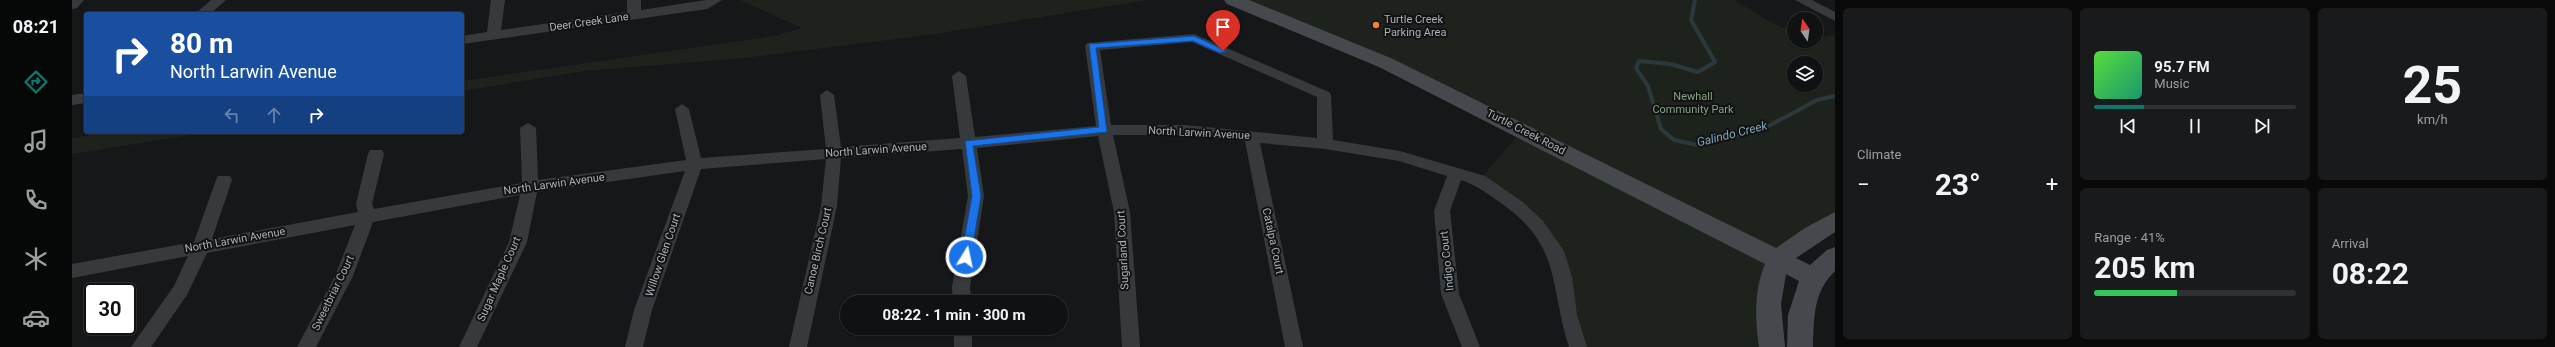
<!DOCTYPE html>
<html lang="en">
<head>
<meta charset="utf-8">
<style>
  body { margin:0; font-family:Roboto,sans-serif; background:#191a1b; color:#f1f3f6; height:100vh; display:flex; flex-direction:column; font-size:15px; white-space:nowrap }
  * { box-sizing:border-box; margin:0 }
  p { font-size:13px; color:#9c9d9f }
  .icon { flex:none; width:22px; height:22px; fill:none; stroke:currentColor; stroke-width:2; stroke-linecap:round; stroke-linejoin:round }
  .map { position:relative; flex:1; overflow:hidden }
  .details { display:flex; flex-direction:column; gap:8px; padding:8px; background:#09090a; width:720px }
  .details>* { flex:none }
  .guide { position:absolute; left:12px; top:12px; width:380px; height:122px; border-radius:4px; box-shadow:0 1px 3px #0004,0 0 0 1px #303132; background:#1a4fa0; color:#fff; overflow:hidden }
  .needle { width:26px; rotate:347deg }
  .tools { position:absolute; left:1715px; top:12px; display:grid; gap:8px }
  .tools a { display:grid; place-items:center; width:36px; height:36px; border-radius:50%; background:#101112; box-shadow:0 1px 3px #0004,0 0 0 1px #303132; font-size:20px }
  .speed { position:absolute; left:12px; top:283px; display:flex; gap:8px; font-size:20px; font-weight:700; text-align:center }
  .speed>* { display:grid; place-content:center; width:52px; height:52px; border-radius:50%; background:#101112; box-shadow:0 1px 3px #0004,0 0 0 1px #303132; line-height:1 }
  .speed .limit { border:2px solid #111; border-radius:6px; background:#fff; color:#111 }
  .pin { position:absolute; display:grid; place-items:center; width:34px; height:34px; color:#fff; margin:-41px -17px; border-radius:50% 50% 50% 0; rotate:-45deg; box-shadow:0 0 4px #0007 }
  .pin .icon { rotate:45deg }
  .me { position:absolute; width:44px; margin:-22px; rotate:10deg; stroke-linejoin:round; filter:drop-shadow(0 0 3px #0008) }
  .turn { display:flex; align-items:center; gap:14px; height:84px; padding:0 20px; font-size:18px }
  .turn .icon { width:52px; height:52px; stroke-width:2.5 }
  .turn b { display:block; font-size:28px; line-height:34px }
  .lanes { display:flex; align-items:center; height:38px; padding:0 20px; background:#0003; justify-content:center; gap:20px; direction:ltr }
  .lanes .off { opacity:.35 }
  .big { font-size:30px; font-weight:700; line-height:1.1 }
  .details .card { flex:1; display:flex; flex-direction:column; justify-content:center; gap:6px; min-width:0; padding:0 14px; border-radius:6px; background:#191a1b }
  .details .dial { align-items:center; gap:0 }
  .dial b { font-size:52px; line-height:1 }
  .song { display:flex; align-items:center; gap:12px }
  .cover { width:48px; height:48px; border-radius:6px; background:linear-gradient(135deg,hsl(110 70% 55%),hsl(160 70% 35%)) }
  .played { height:4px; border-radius:2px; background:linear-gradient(90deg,#0f766e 25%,#303132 25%) }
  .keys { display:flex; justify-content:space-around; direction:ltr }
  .heat { display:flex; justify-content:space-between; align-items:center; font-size:22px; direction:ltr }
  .charge { height:6px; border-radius:3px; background:linear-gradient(90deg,#34c759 41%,#303132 0) }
  .details .tiles { flex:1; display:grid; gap:8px; grid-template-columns:repeat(3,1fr) }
  .card:first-child { grid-row:span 2 }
  .trip { position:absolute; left:768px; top:295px; width:228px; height:40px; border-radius:20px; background:#101112; box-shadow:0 1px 3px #0004,0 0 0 1px #303132; font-weight:700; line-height:40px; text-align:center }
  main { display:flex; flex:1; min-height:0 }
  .tabs { display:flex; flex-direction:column; width:72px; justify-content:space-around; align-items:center; background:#060707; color:#9c9d9f }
  .tabs .icon { width:28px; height:28px }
  .tabs .selected { color:#0f766e }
  .tabs b { font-size:18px; color:#f1f3f6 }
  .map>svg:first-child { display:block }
</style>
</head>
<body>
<main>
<nav class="tabs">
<b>08:21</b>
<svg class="icon selected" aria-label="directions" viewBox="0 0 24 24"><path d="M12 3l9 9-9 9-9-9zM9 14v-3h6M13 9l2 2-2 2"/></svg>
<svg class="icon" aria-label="music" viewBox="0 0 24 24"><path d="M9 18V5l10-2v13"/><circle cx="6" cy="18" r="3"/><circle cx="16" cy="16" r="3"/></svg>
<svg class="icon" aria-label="phone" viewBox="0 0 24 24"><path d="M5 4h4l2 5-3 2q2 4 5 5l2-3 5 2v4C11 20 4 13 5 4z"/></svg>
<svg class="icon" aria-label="climate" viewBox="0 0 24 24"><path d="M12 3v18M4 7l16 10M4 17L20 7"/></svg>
<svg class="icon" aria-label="car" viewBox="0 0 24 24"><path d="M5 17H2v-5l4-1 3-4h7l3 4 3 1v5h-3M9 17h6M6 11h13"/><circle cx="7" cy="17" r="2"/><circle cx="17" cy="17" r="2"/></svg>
</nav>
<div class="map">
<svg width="1763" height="347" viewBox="0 0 1763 347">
  <rect width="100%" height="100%" fill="#161718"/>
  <path fill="#1d231c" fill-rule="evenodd" d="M668 0H1076L856 35 672 58 512 71 390 91V81L702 36 730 28Z
    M1161 0H1662L1702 24 1722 31V41H1744V37L1763 35V221L1706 261 1700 347H1506L1465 225 1407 180 1450 131ZM1722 63H1744V85H1722Z
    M39 132H138L0 154V138Z"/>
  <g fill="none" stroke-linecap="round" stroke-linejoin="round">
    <path stroke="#2c393c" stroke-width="4" d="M1623 0 1619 20 1643 62 1626 72 1598 64 1567 61 1564 68 1576 86 1589 129 1602 140 1625 145 1691 129 1745 100 1763 96"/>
    <path fill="#373a3d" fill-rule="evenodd" d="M0 0H12L5 8 0 9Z
      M139 0H154L138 14H123Z
      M419 0H433L429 30 555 12V0H569V10L634 0H650L635 9 390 44V36L415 32Z
      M1723 0H1740L1763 12V21Z
      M1122 34 1257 92 1259 95 1261 140 1328 151 1413 176 1452 203 1471 221 1492 251 1500 277 1505 315 1515 347H1497C1477 284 1490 246 1429 203 1416 194 1404 185 1389 180L1378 211 1387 294 1408 347H1390L1369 294 1362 211 1375 176 1327 161 1253 149 1188 143 1231 347H1213L1173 141 1113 135H1041L1058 212 1068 347H1050L1042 212 1026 136 905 148 912 196 898 287 899 302H881L880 287 896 196 890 149 769 158 765 206 735 347H717L749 206 754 159 629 169 580 310 571 347H553L562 310 613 171 465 192 455 242 405 347H387L437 242 448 195 301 222 281 276 244 347H225L263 276 283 225 135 253 115 295 79 347H59L102 286 116 256 0 278V264L122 242 144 180 146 176H158L160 180 140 239 286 212 284 204 296 154 298 150H310L312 154 300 204 302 209 450 183 448 128 456 123 464 128 466 180 614 160 603 109 610 104 617 109 629 158 754 149 748 95 755 90 762 95 769 147 888 138 880 76 887 71 894 76 903 137 1024 126 1013 46 1015 43ZM1120 42 1245 97V138L1113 125H1039L1028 50Z
      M14 93V103L0 105V95Z
      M882 328H900V347H882Z"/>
    <path fill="#45494d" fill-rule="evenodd" d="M1152 0H1177L1321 59 1704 248 1733 228 1763 212V232L1724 258 1738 265 1755 250 1763 247V271C1741 292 1742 318 1741 347H1715L1716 315 1727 281 1714 274 1709 304 1713 347H1687C1683 319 1682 290 1693 264L1307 67 1155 4Z"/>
  </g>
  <path fill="#1a73e8" stroke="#114b97" d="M1122 36 1155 51 1148 53 1121 41 1024 48 1035 132 901 146 909 196 899 257 898 259H891L889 257 900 196 893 141 1027 127 1017 44Z"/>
  <circle fill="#f48133" stroke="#111213" stroke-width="1.5" cx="1304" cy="25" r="4"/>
  <g text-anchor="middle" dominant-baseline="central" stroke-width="4" stroke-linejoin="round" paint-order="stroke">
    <g font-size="11" fill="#a8b1b8" stroke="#111213" text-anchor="start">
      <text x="1312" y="19">Turtle Creek<tspan x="1312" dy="13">Parking Area</tspan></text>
    </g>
    <g font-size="11" fill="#a8b1b8" stroke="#111213">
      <text transform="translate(517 22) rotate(-8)">Deer Creek Lane</text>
      <text transform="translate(1454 132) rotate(27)">Turtle Creek Road</text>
      <text transform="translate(1127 133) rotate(3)">North Larwin Avenue</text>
      <text transform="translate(804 150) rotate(-4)">North Larwin Avenue</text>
      <text transform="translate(482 184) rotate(-8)">North Larwin Avenue</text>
      <text transform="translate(163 240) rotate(-10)">North Larwin Avenue</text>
      <text transform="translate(1201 241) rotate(78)">Catalpa Court</text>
      <text transform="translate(1051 250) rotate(-93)">Sugarland Court</text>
      <text transform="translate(746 251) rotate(-77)">Canoe Birch Court</text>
      <text transform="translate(591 255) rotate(-71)">Willow Glen Court</text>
      <text transform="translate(1375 261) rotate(-96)">Indigo Court</text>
      <text transform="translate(427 279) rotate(-66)">Sugar Maple Court</text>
      <text transform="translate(261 293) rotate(-64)">Sweetbriar Court</text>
    </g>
    <g font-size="11" fill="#86a37f" stroke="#111213">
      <text x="1621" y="96">Newhall<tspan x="1621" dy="13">Community Park</tspan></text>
    </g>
    <g font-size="12" font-style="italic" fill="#7fa8b4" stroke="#111213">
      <text transform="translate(1660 134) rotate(-14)">Galindo Creek</text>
    </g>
  </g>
</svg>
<div class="tools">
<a><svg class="needle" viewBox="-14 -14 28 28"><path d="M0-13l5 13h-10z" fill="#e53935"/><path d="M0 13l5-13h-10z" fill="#9c9d9f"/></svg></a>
<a><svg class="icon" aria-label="layers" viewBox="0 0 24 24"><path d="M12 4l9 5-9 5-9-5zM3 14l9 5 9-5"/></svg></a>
</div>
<div class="speed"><div class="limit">30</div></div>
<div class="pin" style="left:1151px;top:51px;background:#d93025"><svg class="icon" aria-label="arrive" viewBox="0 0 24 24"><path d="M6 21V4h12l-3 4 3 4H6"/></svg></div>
<svg class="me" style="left:894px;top:257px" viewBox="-20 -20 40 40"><circle r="17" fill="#1a73e8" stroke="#fff" stroke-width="3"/><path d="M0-11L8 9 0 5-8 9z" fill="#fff"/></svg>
<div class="trip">08:22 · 1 min · 300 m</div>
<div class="guide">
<div class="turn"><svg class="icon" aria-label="right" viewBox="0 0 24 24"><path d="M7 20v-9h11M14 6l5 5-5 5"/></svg><div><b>80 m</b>North Larwin Avenue</div></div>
<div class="lanes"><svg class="icon off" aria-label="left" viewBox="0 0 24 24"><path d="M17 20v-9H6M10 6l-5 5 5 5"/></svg><svg class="icon off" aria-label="ahead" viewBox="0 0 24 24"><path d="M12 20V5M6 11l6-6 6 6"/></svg><svg class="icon" aria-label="right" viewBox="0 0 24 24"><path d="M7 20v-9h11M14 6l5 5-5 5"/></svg></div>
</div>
</div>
<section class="details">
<div class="tiles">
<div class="card"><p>Climate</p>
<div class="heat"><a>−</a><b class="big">23°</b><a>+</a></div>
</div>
<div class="card">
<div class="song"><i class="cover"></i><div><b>95.7 FM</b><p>Music</p></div></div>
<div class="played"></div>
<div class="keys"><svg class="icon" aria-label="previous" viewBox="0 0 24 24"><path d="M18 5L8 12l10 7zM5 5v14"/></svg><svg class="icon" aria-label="pause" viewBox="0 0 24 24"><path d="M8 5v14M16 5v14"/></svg><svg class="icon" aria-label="next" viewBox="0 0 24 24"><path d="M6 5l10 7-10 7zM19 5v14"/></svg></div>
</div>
<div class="card dial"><b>25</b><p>km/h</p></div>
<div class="card"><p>Range · 41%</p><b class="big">205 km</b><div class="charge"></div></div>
<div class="card"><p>Arrival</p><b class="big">08:22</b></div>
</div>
</section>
</main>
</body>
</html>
